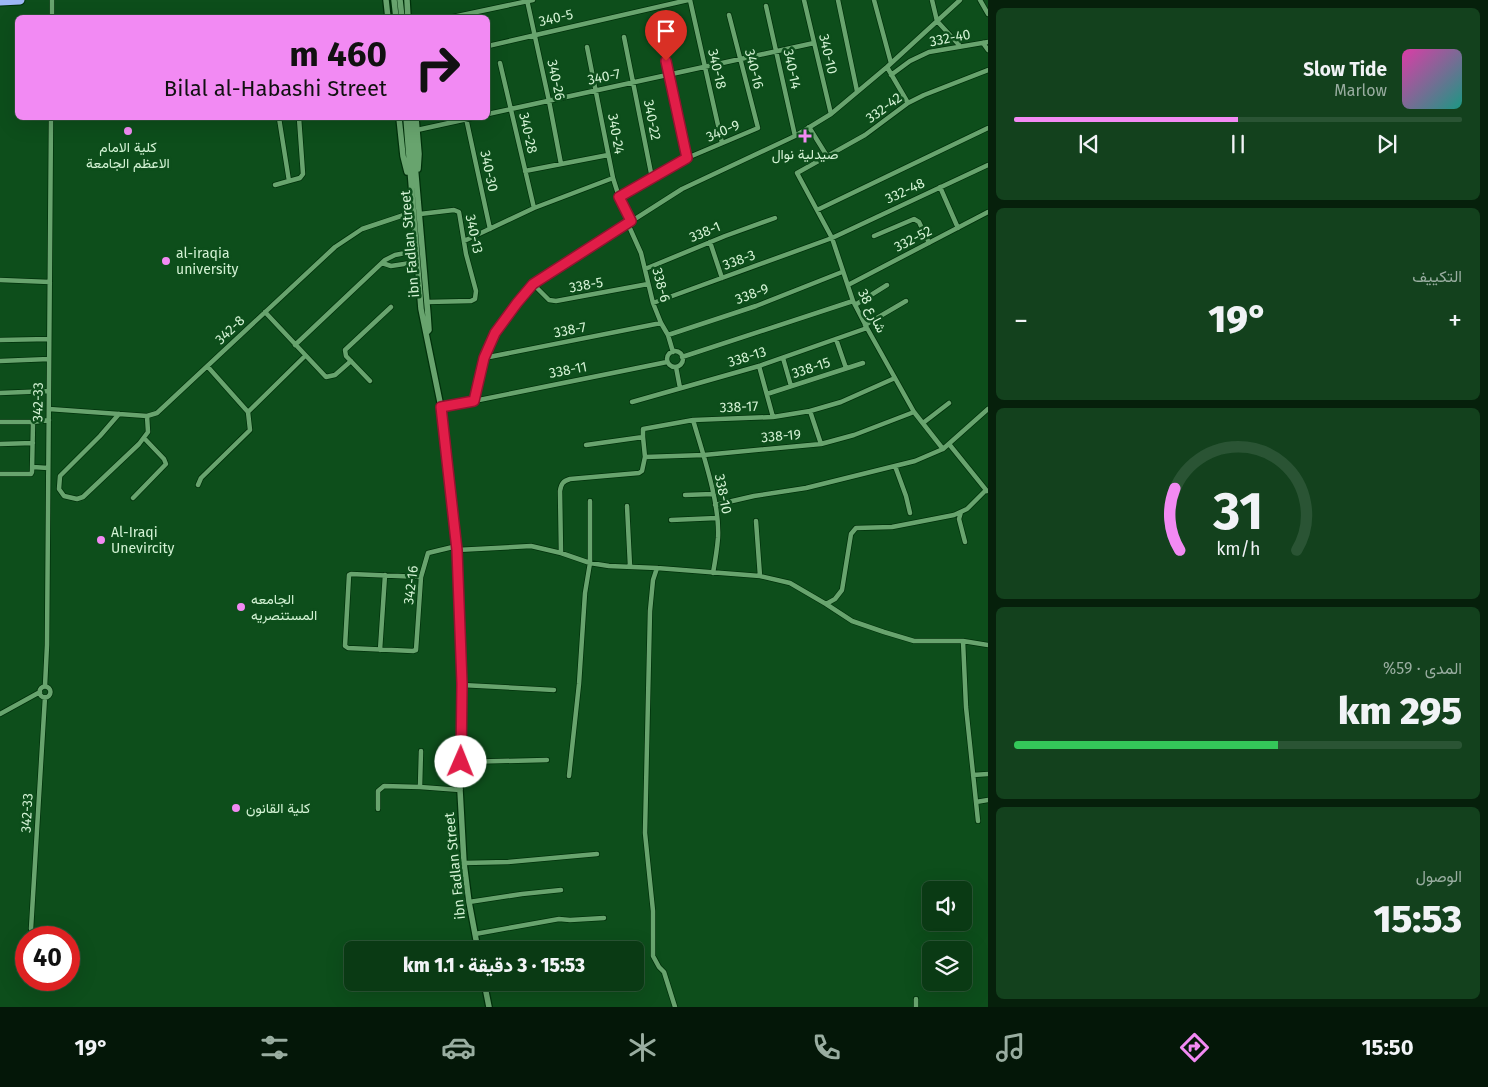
<!DOCTYPE html>
<html lang="ar">
<head>
<meta charset="utf-8">
<style>
  body { margin:0; font-family:"Fira Sans",Vazirmatn,sans-serif; background:#13411d; color:#f1f3f6; direction:rtl; height:100vh; display:flex; flex-direction:column; font-size:19px; white-space:nowrap }
  * { box-sizing:border-box; margin:0 }
  p { font-size:16px; color:#99ada0 }
  .icon { flex:none; width:28px; height:28px; fill:none; stroke:currentColor; stroke-width:2; stroke-linecap:round; stroke-linejoin:round }
  .map { position:relative; flex:1; overflow:hidden; direction:ltr }
  .sheet { display:flex; flex-direction:column; gap:8px; padding:8px; background:#06200b; width:500px }
  .sheet>* { flex:none }
  .hud { position:absolute; left:15px; top:15px; width:475px; height:105px; border-radius:8px; box-shadow:0 5px 20px #0002,0 0 0 1px #2a5434; direction:rtl; background:#f28af3; color:#111; overflow:hidden }
  .buttons { position:absolute; left:922px; top:881px; display:grid; gap:10px }
  .buttons a { display:grid; place-items:center; width:50px; height:50px; border-radius:8px; background:#0a3a14; box-shadow:0 5px 20px #0002,0 0 0 1px #2a5434; font-size:25px }
  .speed { position:absolute; left:15px; top:926px; display:flex; gap:10px; font-size:25px; font-weight:700; text-align:center }
  .speed>* { display:grid; place-content:center; width:65px; height:65px; border-radius:50%; background:#0a3a14; box-shadow:0 5px 20px #0002,0 0 0 1px #2a5434; line-height:1 }
  .speed .limit { border:8px solid #d22; background:#fff; color:#111 }
  .pin { position:absolute; display:grid; place-items:center; width:42px; height:42px; color:#fff; margin:-51px -21px; border-radius:50% 50% 50% 0; rotate:-45deg; box-shadow:0 0 5px #0007 }
  .pin .icon { rotate:45deg }
  .me { position:absolute; width:55px; margin:-28px; rotate:1deg; stroke-linejoin:round; filter:drop-shadow(0 0 4px #0008) }
  .turn { display:flex; align-items:center; gap:18px; height:105px; padding:0 20px; font-size:22px }
  .turn .icon { width:65px; height:65px; stroke-width:2.5 }
  .turn b { display:block; font-size:35px; line-height:42px }
  .big { font-size:38px; font-weight:800; line-height:1.1 }
  .sheet .tile { flex:1; display:flex; flex-direction:column; justify-content:center; gap:8px; min-width:0; padding:0 18px; border-radius:8px; background:#13411d }
  .sheet .dial { align-items:center; gap:0 }
  .dial svg { height:130px; overflow:visible; fill:none; stroke:#2a5434; stroke-width:7; stroke-linecap:round; text-anchor:middle }
  .dial text { fill:#f1f3f6; stroke:none }
  .song { display:flex; align-items:center; gap:15px }
  .cover { width:60px; height:60px; border-radius:8px; background:linear-gradient(135deg,hsl(320 70% 55%),hsl(170 70% 35%)) }
  .played { height:5px; border-radius:2px; background:linear-gradient(90deg,#f28af3 50%,#2a5434 50%) }
  .keys { display:flex; justify-content:space-around; direction:ltr }
  .heat { display:flex; justify-content:space-between; align-items:center; font-size:28px; direction:ltr }
  .charge { height:8px; border-radius:4px; background:linear-gradient(90deg,#34c759 59%,#2a5434 0) }
  .trip { position:absolute; left:344px; top:941px; width:300px; height:50px; border-radius:8px; background:#0a3a14; box-shadow:0 5px 20px #0002,0 0 0 1px #2a5434; font-weight:800; line-height:50px; text-align:center; direction:rtl }
  .menu { display:flex; height:80px; justify-content:space-around; align-items:center; background:#041708; color:#99ada0 }
  .menu .icon { width:35px; height:35px }
  .menu .selected { color:#f28af3 }
  .menu b { font-size:22px; color:#f1f3f6 }
  main { display:flex; flex:1; min-height:0 }
  .map>svg:first-child { display:block }
</style>
</head>
<body>
<main>
<section class="sheet">
<div class="tile">
<div class="song"><i class="cover"></i><div><b>Slow Tide</b><p>Marlow</p></div></div>
<div class="played"></div>
<div class="keys"><svg class="icon" aria-label="previous" viewBox="0 0 24 24"><path d="M18 5L8 12l10 7zM5 5v14"/></svg><svg class="icon" aria-label="pause" viewBox="0 0 24 24"><path d="M8 5v14M16 5v14"/></svg><svg class="icon" aria-label="next" viewBox="0 0 24 24"><path d="M6 5l10 7-10 7zM19 5v14"/></svg></div>
</div>
<div class="tile"><p>التكييف</p>
<div class="heat"><a>−</a><b class="big">19°</b><a>+</a></div>
</div>
<div class="tile dial"><svg viewBox="0 0 100 80">
<path d="M14 69A42 42 0 1 1 86 69"/>
<path d="M14 69A42 42 0 0 1 11 31" stroke="#f28af3"/>
<text x="50" y="56" font-size="32" font-weight="700">31</text>
<text x="50" y="72" font-size="11">km/h</text>
</svg></div>
<div class="tile"><p>المدى · 59%</p><b class="big">295 km</b><div class="charge"></div></div>
<div class="tile"><p>الوصول</p><b class="big">15:53</b></div>
</section>
<div class="map">
<svg width="988" height="1007" viewBox="0 0 988 1007">
  <rect width="100%" height="100%" fill="#0d4e1b"/>
  <g fill="none" stroke-linecap="round" stroke-linejoin="round">
    <g stroke="#00310b" stroke-width="6">
      <path id="minor" d="M527 0 549 101 561 164
        M690 0 722 143
        M804 0 831 114
        M838 0 857 91
        M874 0 891 63
        M932 0 937 21 960 46
        M980 0 988 14
        M766 6 795 136
        M52 18V0
        M448 18 533 0
        M660 34 687 158
        M624 37 652 178
        M983 43 988 50
        M488 46 688 0
        M587 47 613 178 619 197 631 221
        M500 63 534 208
        M887 67 908 103
        M891 75 910 61 929 52 988 42
        M488 114 814 43
        M466 118 490 229
        M809 127 827 156
        M417 130 472 118
        M525 171 608 155
        M289 181 300 178 303 174 299 118
        M275 185 289 181 279 118
        M940 187 958 228
        M619 197 687 158 758 128 729 15
        M817 210 988 128
        M420 214 454 210 459 212 466 254 476 291 475 299 471 301 427 302
        M628 224 641 253 653 303 661 323 668 335 673 352
        M874 236 914 219 919 222 929 243
        M464 241 534 208 613 178
        M710 242 722 278
        M382 263 391 266 417 262
        M645 269 725 236 775 218
        M0 280 50 282
        M533 284 549 300 556 301 648 284
        M848 285 988 212
        M653 303 832 238 988 165
        M855 305 887 285
        M265 312 326 377 335 375 351 361
        M865 325 906 301
        M668 335 756 306 842 272
        M836 339 846 368
        M0 340 49 339
        M295 345 385 260 395 255 416 251
        M667 359a8 8 0 1 1 16 0a8 8 0 1 1-16 0Z
        M682 357 853 301
        M484 358 661 323
        M783 358 791 386
        M0 361 49 359
        M759 366 773 417
        M676 367 680 388
        M370 381 346 356 345 350 391 307
        M0 393 49 391
        M767 394 863 363
        M474 401 667 362
        M632 402 759 366 867 328
        M441 407 474 401C479 378 483 354 495 334 504 316 520 300 533 284L682 189 795 136 831 114 887 67 960 0
        M49 409 147 416 157 413 335 247 362 229 413 212
        M810 411 821 444
        M248 412 305 356
        M119 414 100 436 60 476 59 489 64 496 77 499 83 497 139 444 148 432 147 416
        M693 420C703 454 720 503 718 538 717 550 715 562 713 573
        M0 422H33L32 472 31 474H0
        M33 422 49 420
        M923 423 949 403
        M0 444 33 443
        M949 444 987 491
        M586 445 643 437V429L693 420 773 417 810 411 841 402 895 378
        M943 449 914 412 867 328 853 301 832 238 797 173 865 135 908 103 924 95 988 70
        M645 457 704 455 821 444 854 435 914 412
        M895 466 906 496 910 513
        M33 467 48 468
        M198 485 201 478 250 430 248 412 208 367
        M685 495 713 494
        M133 498 166 464 164 459 144 438
        M715 505 754 496 806 488 915 461 943 449 988 409
        M627 506 630 566
        M961 512 959 519 965 542
        M671 520 717 518
        M756 521 760 576
        M457 550 531 546 561 553 590 563 609 566 657 568 760 576 790 583 826 604 852 621 884 632 914 641H963L988 645
        M561 553 560 491C561 484 563 481 570 479L639 473 642 471 645 457 643 437
        M657 568 653 580 650 611 645 833 653 911V956L659 967 664 972 675 1007
        M421 577 351 574 349 575 345 646 348 648 413 651 416 650 421 577 428 553 457 546
        M826 604 835 599 842 590 851 534 856 528 892 527 954 515 967 509 985 491
        M963 641 966 707 978 821
        M380 650 385 575
        M462 685 554 690
        M45 686 47 645 51 118
        M39.5 692a5.5 5.5 0 1 1 11 0a5.5 5.5 0 1 1-11 0Z
        M0 714 40 692
        M461 762 547 760
        M973 775 988 774
        M569 776 579 684 585 593 590 563V501
        M420 787 421 751
        M976 802 988 800
        M378 809V791L384 786 420 787 460 790
        M464 863 508 862 597 854
        M469 902 522 894 561 890
        M31 929 45 697
        M475 934 559 919 570 920 604 918
        M575 950 628 944
        M916 1007V999"/>
    </g>
    <g stroke="#00310b" stroke-width="8">
      <path id="tertiary" d="M386 0 388 18
        M394 0 396 18
        M400 0 402 18
        M407 0 408 18
        M399 118 403 156 407 172
        M406 118 421 309 441 407 457 550 462 685 460 790 464 863 469 902 478 950
        M411 118 428 315 429 330 427 332
        M416 118 419 154 418 169
        M484 982 489 1007"/>
    </g>
    <g stroke="#00310b" stroke-width="11">
      <path id="motorway" d="M0 1 20 0"/>
    </g>
    <use href="#minor" stroke="#68a46e" stroke-width="4.5"/>
    <use href="#tertiary" stroke="#68a46e" stroke-width="5.5"/>
    <use href="#motorway" stroke="#9cb7f5" stroke-width="9"/>
  </g>
  <g fill="none" stroke-linecap="round" stroke-linejoin="round">
    <g stroke="#92132f" stroke-width="12">
      <path id="route" d="M461 762 462 684 457 550 441 407 474 401 484 358 495 333 517 303 533 284 631 221 619 197 687 158 666 61"/>
    </g>
    <use href="#route" stroke="#e11d48" stroke-width="9"/>
  </g>
  <g fill="#f28af3" stroke="#0d4e1b" stroke-width="2">
    <circle cx="128" cy="131" r="5"/>
    <path d="M802.5 128.5h5v5h5v5h-5v5h-5v-5h-5v-5h5z"/>
    <circle cx="166" cy="261" r="5"/>
    <circle cx="101" cy="540" r="5"/>
    <circle cx="241" cy="607" r="5"/>
    <circle cx="236" cy="808" r="5"/>
  </g>
  <g text-anchor="middle" dominant-baseline="central" stroke-width="5" stroke-linejoin="round" paint-order="stroke">
    <g font-size="14" fill="#d3f2d4" stroke="#0d4e1b">
      <text transform="translate(556 18) rotate(-13)">340-5</text>
      <text transform="translate(950 38) rotate(-11)">332-40</text>
      <text transform="translate(828 54) rotate(77)">340-10</text>
      <text transform="translate(717 69) rotate(77)">340-18</text>
      <text transform="translate(754 69) rotate(76)">340-16</text>
      <text transform="translate(792 69) rotate(78)">340-14</text>
      <text transform="translate(604 77) rotate(-12)">340-7</text>
      <text transform="translate(556 80) rotate(78)">340-26</text>
      <text transform="translate(884 108) rotate(-36)">332-42</text>
      <text transform="translate(652 120) rotate(79)">340-22</text>
      <text transform="translate(723 131) rotate(-23)">340-9</text>
      <text transform="translate(528 133) rotate(77)">340-28</text>
      <text transform="translate(616 134) rotate(80)">340-24</text>
      <text transform="translate(489 171) rotate(78)">340-30</text>
      <text transform="translate(905 191) rotate(-25)">332-48</text>
      <text transform="translate(705 232) rotate(-22)">338-1</text>
      <text transform="translate(474 234) rotate(78)">340-13</text>
      <text transform="translate(913 239) rotate(-27)">332-52</text>
      <text transform="translate(410 244) rotate(-95)">ibn Fadlan Street</text>
      <text transform="translate(739 260) rotate(-20)">338-3</text>
      <text transform="translate(586 285) rotate(-10)">338-5</text>
      <text transform="translate(661 285) rotate(75)">338-6</text>
      <text transform="translate(752 294) rotate(-20)">338-9</text>
      <text transform="translate(872 311) rotate(64)">شارع 38</text>
      <text transform="translate(230 330) rotate(-44)">342-8</text>
      <text transform="translate(570 330) rotate(-11)">338-7</text>
      <text transform="translate(747 357) rotate(-17)">338-13</text>
      <text transform="translate(811 368) rotate(-18)">338-15</text>
      <text transform="translate(568 370) rotate(-11)">338-11</text>
      <text transform="translate(38 402) rotate(-89)">342-33</text>
      <text transform="translate(739 407) rotate(-2)">338-17</text>
      <text transform="translate(781 436) rotate(-5)">338-19</text>
      <text transform="translate(723 494) rotate(79)">338-10</text>
      <text transform="translate(411 585) rotate(-83)">342-16</text>
      <text transform="translate(27 813) rotate(-87)">342-33</text>
      <text transform="translate(455 866) rotate(-96)">ibn Fadlan Street</text>
    </g>
    <g font-size="14" fill="#d3f2d4" stroke="#0d4e1b" text-anchor="start">
      <text x="128" y="147" text-anchor="middle">كلية الامام<tspan x="128" dy="16">الاعظم الجامعة</tspan></text>
      <text x="805" y="154" text-anchor="middle">صيدلية نوال</text>
      <text x="176" y="253">al-iraqia<tspan x="176" dy="16">university</tspan></text>
      <text x="111" y="532">Al-Iraqi<tspan x="111" dy="16">Unevircity</tspan></text>
      <text x="251" y="599">الجامعه<tspan x="251" dy="16">المستنصريه</tspan></text>
      <text x="246" y="808">كلية القانون</text>
    </g>
  </g>
</svg>
<div class="buttons">
<a><svg class="icon" aria-label="sound" viewBox="0 0 24 24"><path d="M4 9h4l5-4v14l-5-4H4zM17 9q2 3 0 6"/></svg></a>
<a><svg class="icon" aria-label="layers" viewBox="0 0 24 24"><path d="M12 4l9 5-9 5-9-5zM3 14l9 5 9-5"/></svg></a>
</div>
<div class="speed"><div class="limit">40</div></div>
<div class="pin" style="left:666px;top:61px;background:#d93025"><svg class="icon" aria-label="arrive" viewBox="0 0 24 24"><path d="M6 21V4h12l-3 4 3 4H6"/></svg></div>
<svg class="me" style="left:461px;top:762px" viewBox="-20 -20 40 40"><circle r="19" fill="#fff"/><path d="M0-13L10 11 0 6-10 11z" fill="#e11d48"/></svg>
<div class="trip">15:53 · 3 دقيقة · 1.1 km</div>
<div class="hud">
<div class="turn"><svg class="icon" aria-label="right" viewBox="0 0 24 24"><path d="M7 20v-9h11M14 6l5 5-5 5"/></svg><div><b>460 m</b>Bilal al-Habashi Street</div></div>
</div>
</div>
</main>
<nav class="menu">
<b>15:50</b>
<svg class="icon selected" aria-label="directions" viewBox="0 0 24 24"><path d="M12 3l9 9-9 9-9-9zM9 14v-3h6M13 9l2 2-2 2"/></svg>
<svg class="icon" aria-label="music" viewBox="0 0 24 24"><path d="M9 18V5l10-2v13"/><circle cx="6" cy="18" r="3"/><circle cx="16" cy="16" r="3"/></svg>
<svg class="icon" aria-label="phone" viewBox="0 0 24 24"><path d="M5 4h4l2 5-3 2q2 4 5 5l2-3 5 2v4C11 20 4 13 5 4z"/></svg>
<svg class="icon" aria-label="climate" viewBox="0 0 24 24"><path d="M12 3v18M4 7l16 10M4 17L20 7"/></svg>
<svg class="icon" aria-label="car" viewBox="0 0 24 24"><path d="M5 17H2v-5l4-1 3-4h7l3 4 3 1v5h-3M9 17h6M6 11h13"/><circle cx="7" cy="17" r="2"/><circle cx="17" cy="17" r="2"/></svg>
<svg class="icon" aria-label="filters" viewBox="0 0 24 24"><path d="M4 7h16M4 17h16"/><circle cx="9" cy="7" r="2"/><circle cx="15" cy="17" r="2"/></svg>
<b>19°</b>
</nav>
</body>
</html>
